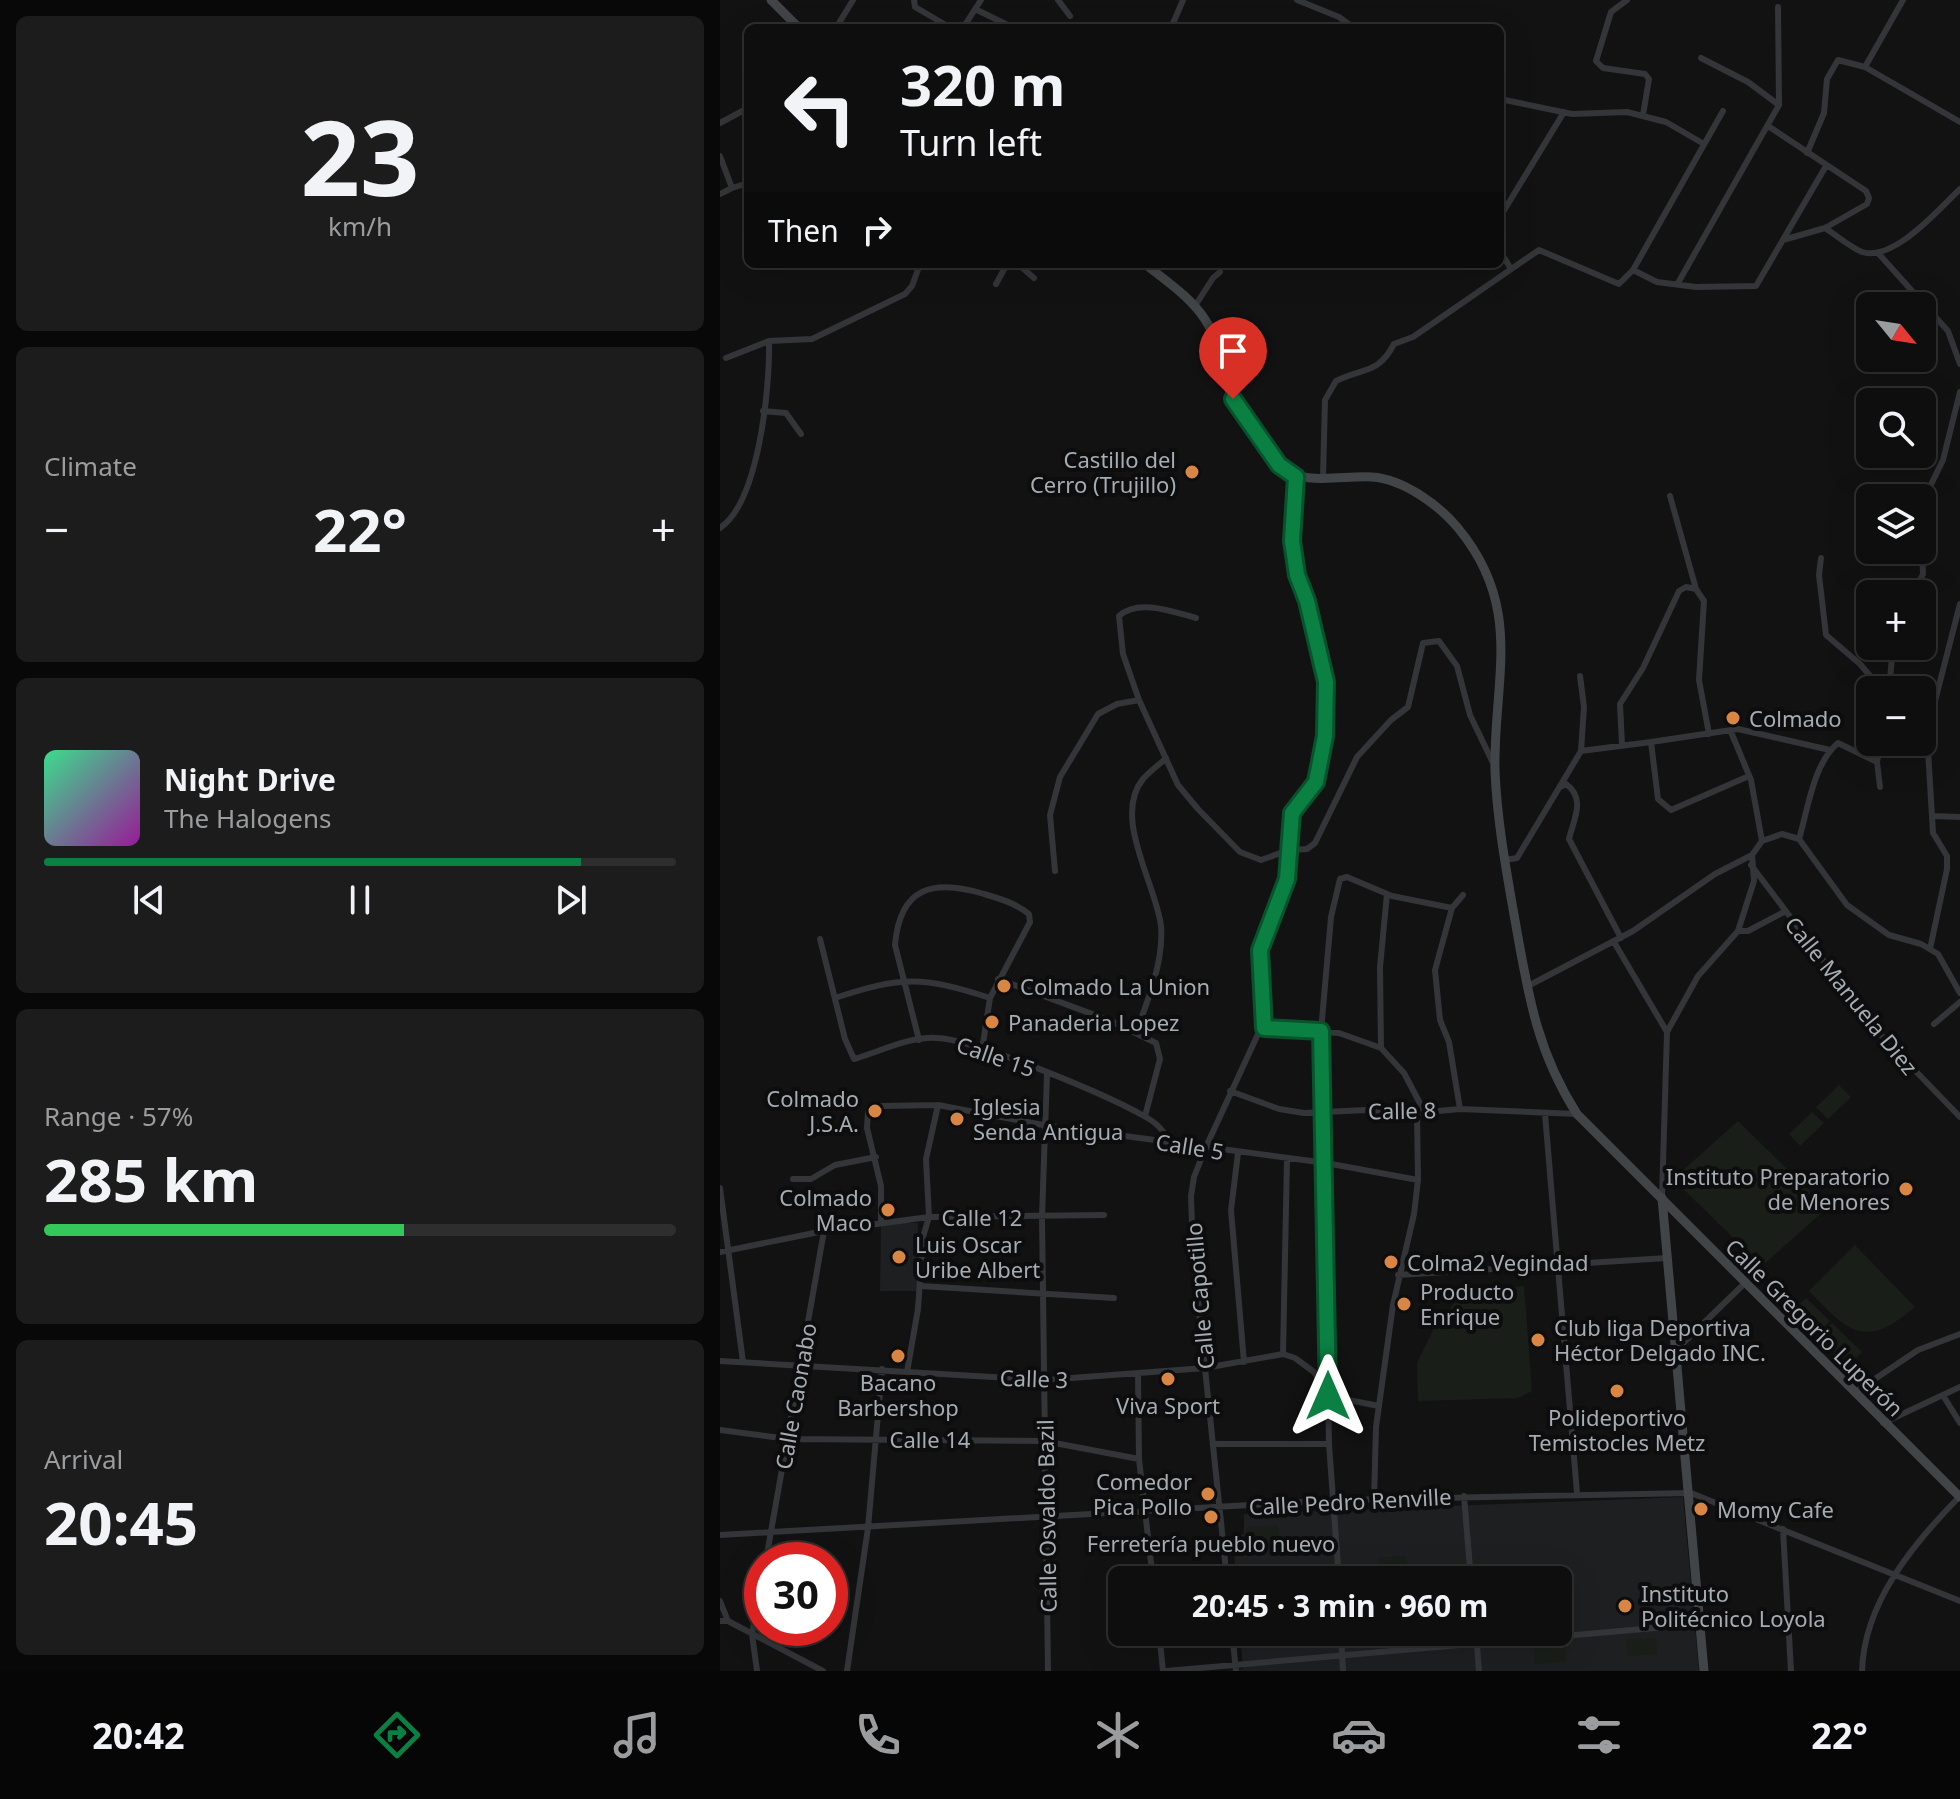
<!DOCTYPE html>
<html lang="en">
<head>
<meta charset="utf-8">
<style>
  body { margin:0; font-family:"Noto Sans",sans-serif; background:#1c1c1c; color:#f1f3f6; height:100vh; display:flex; flex-direction:column; font-size:30px; white-space:nowrap }
  * { box-sizing:border-box; margin:0 }
  p { font-size:26px; color:#9b9c9e }
  .icon { flex:none; width:44px; height:44px; fill:none; stroke:currentColor; stroke-width:2; stroke-linecap:round; stroke-linejoin:round }
  .map { position:relative; flex:1; overflow:hidden }
  .drawer { display:flex; flex-direction:column; gap:16px; padding:16px; background:#080808; width:720px }
  .drawer>* { flex:none }
  .top-card { position:absolute; left:24px; top:24px; width:760px; height:244px; border-radius:12px; box-shadow:0 8px 32px #0002,0 0 0 2px #2e2e2e; background:#0e0e0e; color:#f1f3f6; overflow:hidden }
  .needle { width:52px; rotate:120deg }
  .buttons { position:absolute; left:1136px; top:292px; display:grid; gap:16px }
  .buttons a { display:grid; place-items:center; width:80px; height:80px; border-radius:12px; background:#0e0e0e; box-shadow:0 8px 32px #0002,0 0 0 2px #2e2e2e; font-size:40px }
  .speed { position:absolute; left:24px; top:1542px; display:flex; gap:16px; font-size:40px; font-weight:700; text-align:center }
  .speed>* { display:grid; place-content:center; width:104px; height:104px; border-radius:50%; background:#0e0e0e; box-shadow:0 8px 32px #0002,0 0 0 2px #2e2e2e; line-height:1 }
  .speed .limit { border:12px solid #d22; background:#fff; color:#111 }
  .pin { position:absolute; display:grid; place-items:center; width:68px; height:68px; color:#fff; margin:-82px -34px; border-radius:50% 50% 50% 0; rotate:-45deg; box-shadow:0 0 8px #0007 }
  .pin .icon { rotate:45deg }
  .me { position:absolute; width:88px; margin:-44px; rotate:0deg; stroke-linejoin:round; filter:drop-shadow(0 0 6px #0008) }
  .turn { display:flex; align-items:center; gap:28px; height:168px; padding:0 24px; font-size:36px }
  .turn .icon { width:104px; height:104px; stroke-width:2.5 }
  .turn b { display:block; font-size:56px; line-height:68px }
  .then { display:flex; align-items:center; height:76px; padding:0 24px; background:#0003; gap:16px; font-size:30px }
  .big { font-size:60px; font-weight:700; line-height:1.1 }
  .drawer .tile { flex:1; display:flex; flex-direction:column; justify-content:center; gap:12px; min-width:0; padding:0 28px; border-radius:12px; background:#1c1c1c }
  .drawer .dial { align-items:center; gap:0 }
  .dial b { font-size:104px; line-height:1 }
  .song { display:flex; align-items:center; gap:24px }
  .cover { width:96px; height:96px; border-radius:12px; background:linear-gradient(135deg,hsl(150 70% 55%),hsl(300 70% 35%)) }
  .played { height:8px; border-radius:4px; background:linear-gradient(90deg,#0b8043 85%,#2e2e2e 85%) }
  .keys { display:flex; justify-content:space-around; direction:ltr }
  .heat { display:flex; justify-content:space-between; align-items:center; font-size:44px; direction:ltr }
  .charge { height:12px; border-radius:6px; background:linear-gradient(90deg,#34c759 57%,#2e2e2e 0) }
  .trip { position:absolute; left:388px; top:1566px; width:464px; height:80px; border-radius:12px; background:#0e0e0e; box-shadow:0 8px 32px #0002,0 0 0 2px #2e2e2e; font-weight:700; line-height:80px; text-align:center }
  .tab-bar { display:flex; height:128px; justify-content:space-around; align-items:center; background:#060606; color:#9b9c9e }
  .tab-bar .icon { width:56px; height:56px }
  .tab-bar .current { color:#0b8043 }
  .tab-bar b { font-size:36px; color:#f1f3f6 }
  main { display:flex; flex:1; min-height:0 }
  .map>svg:first-child { display:block }
</style>
</head>
<body>
<main>
<section class="drawer">
<div class="tile dial"><b>23</b><p>km/h</p></div>
<div class="tile"><p>Climate</p>
<div class="heat"><a>−</a><b class="big">22°</b><a>+</a></div>
</div>
<div class="tile">
<div class="song"><i class="cover"></i><div><b>Night Drive</b><p>The Halogens</p></div></div>
<div class="played"></div>
<div class="keys"><svg class="icon" aria-label="previous" viewBox="0 0 24 24"><path d="M18 5L8 12l10 7zM5 5v14"/></svg><svg class="icon" aria-label="pause" viewBox="0 0 24 24"><path d="M8 5v14M16 5v14"/></svg><svg class="icon" aria-label="next" viewBox="0 0 24 24"><path d="M6 5l10 7-10 7zM19 5v14"/></svg></div>
</div>
<div class="tile"><p>Range · 57%</p><b class="big">285 km</b><div class="charge"></div></div>
<div class="tile"><p>Arrival</p><b class="big">20:45</b></div>
</section>
<div class="map">
<svg width="1240" height="1671" viewBox="0 0 1240 1671">
  <rect width="100%" height="100%" fill="#121213"/>
  <path fill="#1e1f20" d="M161 1223H198L197 1291H160Z
    M963 1497 979 1671H505L523 1669 520 1632H838V1580H516L513 1535 524 1534V1514Z"/>
  <path fill="#191e19" d="M1119 1085 1131 1097 1108 1119 1096 1107Z
    M1092 1112 1104 1123 1080 1146 1069 1134Z
    M1018 1121 1107 1208 1042 1266 953 1179Z
    M1135 1245 1195 1307C1144 1351 1128 1331 1089 1291Z
    M804 1286 812 1391 798 1398 698 1401 697 1363 713 1330 734 1303 752 1292Z
    M1086 1298 1110 1321 1098 1334 1073 1310Z
    M1112 1323 1142 1352 1128 1366 1098 1337Z
    M558 1526 559 1542 526 1544V1527Z
    M686 1556 688 1573 660 1575 659 1558Z
    M936 1638 937 1654 907 1656 906 1639Z
    M845 1645 846 1662 815 1664 814 1647Z"/>
  <g fill="none" stroke-linecap="round" stroke-linejoin="round">
    <path stroke="#343538" stroke-width="6" d="M194 0 195 7 231 28
      M338 0 350 16
      M577 0 619 17 634 28
      M907 0 891 12 876 61 883 68 925 74 929 79 923 115
      M255 9 294 28
      M116 28 133 0
      M243 28 261 0
      M451 28 463 0
      M981 58 1028 82 1059 105
      M1145 67 1183 0
      M780 99 852 114 907 112 946 122 984 144
      M0 123 28 108
      M1048 126 1146 191 1149 198 1147 204 1105 228 1063 240
      M1087 153 1104 113 1107 79 1118 60 1145 67 1240 122
      M0 156 12 188 28 183
      M0 194 12 188
      M780 217 844 112
      M1105 228C1116 235 1130 247 1142 252 1174 262 1220 208 1240 189
      M780 251 791 269
      M1158 253 1228 331 1240 364
      M298 264 314 278
      M699 264 700 266
      M913 270 1003 111
      M958 283 1059 105 1058 7
      M276 284 287 264
      M475 306 493 278 500 272
      M6 358 49 341 92 339 185 294 192 286 200 264
      M43 411 66 413 81 434
      M603 477 605 400 616 381C643 367 658 375 674 344L693 337 819 250 899 284 913 270 937 282 976 287 1036 286 1106 166
      M950 496 976 589 984 601 979 680 989 734
      M1202 503 1223 460 1240 392
      M0 528C39 502 50 387 49 341
      M1101 558 1099 575 1106 635 1140 664 1162 690
      M1193 594 1203 574 1202 550
      M476 618C454 612 418 598 399 616L403 654 419 700 458 785 478 809 520 852 541 860 569 850 587 849 595 843 637 757 671 720 688 707 703 643 719 641 737 666 750 715 773 763
      M1169 690 1173 646
      M931 742 1018 729 1110 750
      M902 745 900 704 923 668 959 591 966 587 976 589
      M861 751 931 742 938 799 951 810 1029 776
      M1157 762 1161 742
      M840 787 846 784C866 798 854 819 849 839L901 938
      M1160 787 1157 762 1118 743C1093 764 1088 809 1079 839L1127 905 1169 935 1201 944 1218 954 1240 993
      M1212 816 1240 817
      M1042 841 1062 834 1079 839
      M785 860 797 858 861 751 864 707 860 676
      M1031 865 1155 1029 1240 1117
      M335 871 330 815 340 777 378 714 397 704 419 700
      M1018 931H1028L1064 912
      M100 939 125 1039 134 1059C159 1052 190 1036 217 1038 257 1040 387 1095 424 1116 435 1122 445 1130 448 1142
      M894 942 947 1032
      M1210 949 1227 869V856L1213 833 1208 750 1215 701 1240 604
      M278 979 391 1021 436 1043 440 1059 425 1116
      M806 987 913 931 995 874 1032 855
      M115 998C182 976 202 976 270 998
      M1214 1024 1240 1002
      M544 1028 540 950 567 879 572 813 596 782 605 736 606 682 587 601 577 575 572 541 576 477
      M544 1028 619 1033 661 1048 684 1073 704 1111
      M416 1032C428 1001 444 960 441 926 436 884 392 817 423 779 430 771 439 765 446 758
      M199 1040 175 945C180 886 214 879 264 894 281 899 295 903 309 914L310 922 270 998 262 1050
      M661 1048 660 967 667 894
      M327 1074 322 1217 328 1671
      M510 1091 559 1109 584 1113 646 1110 697 1113 740 1109 857 1114
      M740 1109 729 1042 720 1020 715 970 732 908 743 895
      M825 1114 857 1493
      M518 1153 511 1210 524 1362
      M73 1179H91L115 1165 156 1157
      M0 1188 23 1362
      M942 1197 947 1032 978 976 1018 931 1034 881 1032 855 1042 841 1031 780 1011 732
      M161 1223V1186L147 1128 148 1112 162 1106 218 1105 323 1125 606 1163 698 1180
      M0 1252 104 1231 209 1217 384 1215
      M678 1275 947 1258
      M201 1286 394 1298
      M956 1350 1026 1282
      M563 1354 567 1159
      M0 1361 325 1380 485 1368 563 1354 575 1358 594 1372 608 1396 659 1406
      M187 1372 198 1309 203 1237 209 1217 206 1159 218 1105
      M418 1374 419 1459 433 1580
      M1134 1393 1198 1350 1240 1334
      M1224 1397 1240 1423
      M1163 1423 1240 1387
      M0 1430 68 1439 324 1441 419 1459
      M494 1444H609
      M744 1496 751 1580
      M654 1500 656 1427 673 1305 694 1214 698 1180 697 1113
      M1063 1529 1071 1671
      M0 1535 616 1500 971 1493 1240 1601
      M46 1560 104 1231
      M507 1580 473 1253 471 1196 474 1177 485 1149 538 1034 544 1028
      M619 1580 609 1444 601 1031 611 917 620 879 627 877 672 896 732 908
      M0 1601 8 1621
      M0 1621H8L103 1671
      M439 1632 443 1671
      M512 1632 516 1671
      M621 1632 623 1671
      M756 1632 759 1671
      M37 1671 32 1634 42 1579
      M127 1671 148 1528 162 1369
      M446 1671 980 1624
      M1142 1671C1144 1602 1194 1543 1240 1496"/>
    <path stroke="#424548" stroke-width="9" d="M51 0 79 28
      M425 264C446 281 471 297 486 321 498 340 500 363 507 384 515 409 540 447 559 465 581 487 623 475 652 477 683 479 719 505 738 528 805 609 773 680 775 771 777 818 785 863 793 909 807 986 814 1047 857 1114L1240 1497
      M942 1198 984 1671"/>
  </g>
  <g fill="none" stroke-linecap="round" stroke-linejoin="round">
    <g stroke="#07532c" stroke-width="20">
      <path id="route" d="M513 399 559 465 576 477 572 541 577 575 587 601 606 682 605 736 596 782 572 813 567 879 540 950 544 1028 601 1031 608 1396"/>
    </g>
    <use href="#route" stroke="#0b8043" stroke-width="14"/>
  </g>
  <g fill="#d98544" stroke="#0d0d0e" stroke-width="3">
    <circle cx="472" cy="472" r="8"/>
    <circle cx="1013" cy="718" r="8"/>
    <circle cx="284" cy="986" r="8"/>
    <circle cx="272" cy="1022" r="8"/>
    <circle cx="155" cy="1111" r="8"/>
    <circle cx="237" cy="1119" r="8"/>
    <circle cx="1186" cy="1189" r="8"/>
    <circle cx="168" cy="1210" r="8"/>
    <circle cx="179" cy="1257" r="8"/>
    <circle cx="671" cy="1262" r="8"/>
    <circle cx="684" cy="1304" r="8"/>
    <circle cx="818" cy="1340" r="8"/>
    <circle cx="178" cy="1356" r="8"/>
    <circle cx="448" cy="1379" r="8"/>
    <circle cx="897" cy="1391" r="8"/>
    <circle cx="488" cy="1494" r="8"/>
    <circle cx="981" cy="1509" r="8"/>
    <circle cx="491" cy="1517" r="8"/>
    <circle cx="905" cy="1606" r="8"/>
  </g>
  <g text-anchor="middle" dominant-baseline="central" stroke-width="8" stroke-linejoin="round" paint-order="stroke">
    <g font-size="22" fill="#a5acb2" stroke="#0d0d0e" text-anchor="start">
      <text x="456" y="459" text-anchor="end">Castillo del<tspan x="456" dy="25">Cerro (Trujillo)</tspan></text>
      <text x="1029" y="718">Colmado</text>
      <text x="300" y="986">Colmado La Union</text>
      <text x="288" y="1022">Panaderia Lopez</text>
      <text x="139" y="1098" text-anchor="end">Colmado<tspan x="139" dy="25">J.S.A.</tspan></text>
      <text x="253" y="1106">Iglesia<tspan x="253" dy="25">Senda Antigua</tspan></text>
      <text x="1170" y="1176" text-anchor="end">Instituto Preparatorio<tspan x="1170" dy="25">de Menores</tspan></text>
      <text x="152" y="1197" text-anchor="end">Colmado<tspan x="152" dy="25">Maco</tspan></text>
      <text x="195" y="1244">Luis Oscar<tspan x="195" dy="25">Uribe Albert</tspan></text>
      <text x="687" y="1262">Colma2 Vegindad</text>
      <text x="700" y="1291">Producto<tspan x="700" dy="25">Enrique</tspan></text>
      <text x="834" y="1327">Club liga Deportiva<tspan x="834" dy="25">Héctor Delgado INC.</tspan></text>
      <text x="178" y="1382" text-anchor="middle">Bacano<tspan x="178" dy="25">Barbershop</tspan></text>
      <text x="448" y="1405" text-anchor="middle">Viva Sport</text>
      <text x="897" y="1417" text-anchor="middle">Polideportivo<tspan x="897" dy="25">Temistocles Metz</tspan></text>
      <text x="472" y="1481" text-anchor="end">Comedor<tspan x="472" dy="25">Pica Pollo</tspan></text>
      <text x="997" y="1509">Momy Cafe</text>
      <text x="491" y="1543" text-anchor="middle">Ferretería pueblo nuevo</text>
      <text x="921" y="1593">Instituto<tspan x="921" dy="25">Politécnico Loyola</tspan></text>
    </g>
    <g font-size="22" fill="#a5acb2" stroke="#0d0d0e">
      <text transform="translate(1132 995) rotate(51)">Calle Manuela Diez</text>
      <text transform="translate(276 1056) rotate(19)">Calle 15</text>
      <text transform="translate(682 1110) rotate(-1)">Calle 8</text>
      <text transform="translate(470 1146) rotate(9)">Calle 5</text>
      <text x="262" y="1217">Calle 12</text>
      <text transform="translate(479 1296) rotate(-95)">Calle Capotillo</text>
      <text transform="translate(1095 1327) rotate(45)">Calle Gregorio Luperón</text>
      <text transform="translate(314 1378) rotate(2)">Calle 3</text>
      <text transform="translate(75 1396) rotate(-80)">Calle Caonabo</text>
      <text x="210" y="1439">Calle 14</text>
      <text transform="translate(630 1501) rotate(-3)">Calle Pedro Renville</text>
      <text transform="translate(326 1516) rotate(-91)">Calle Osvaldo Bazil</text>
    </g>
  </g>
</svg>
<div class="buttons">
<a><svg class="needle" viewBox="-14 -14 28 28"><path d="M0-13l5 13h-10z" fill="#e53935"/><path d="M0 13l5-13h-10z" fill="#9b9c9e"/></svg></a>
<a><svg class="icon" aria-label="search" viewBox="0 0 24 24"><circle cx="10" cy="10" r="6"/><path d="M15 15l6 6"/></svg></a>
<a><svg class="icon" aria-label="layers" viewBox="0 0 24 24"><path d="M12 4l9 5-9 5-9-5zM3 14l9 5 9-5"/></svg></a>
<a>+</a>
<a>−</a>
</div>
<div class="speed"><div class="limit">30</div></div>
<div class="pin" style="left:513px;top:399px;background:#d93025"><svg class="icon" aria-label="arrive" viewBox="0 0 24 24"><path d="M6 21V4h12l-3 4 3 4H6"/></svg></div>
<svg class="me" style="left:608px;top:1396px" viewBox="-20 -20 40 40"><path d="M0-17L14 15 0 8-14 15z" fill="#0b8043" stroke="#fff" stroke-width="4"/></svg>
<div class="trip">20:45 · 3 min · 960 m</div>
<div class="top-card">
<div class="turn"><svg class="icon" aria-label="left" viewBox="0 0 24 24"><path d="M17 20v-9H6M10 6l-5 5 5 5"/></svg><div><b>320 m</b>Turn left</div></div>
<div class="then">Then<svg class="icon" aria-label="right" viewBox="0 0 24 24"><path d="M7 20v-9h11M14 6l5 5-5 5"/></svg></div>
</div>
</div>
</main>
<nav class="tab-bar">
<b>20:42</b>
<svg class="icon current" aria-label="directions" viewBox="0 0 24 24"><path d="M12 3l9 9-9 9-9-9zM9 14v-3h6M13 9l2 2-2 2"/></svg>
<svg class="icon" aria-label="music" viewBox="0 0 24 24"><path d="M9 18V5l10-2v13"/><circle cx="6" cy="18" r="3"/><circle cx="16" cy="16" r="3"/></svg>
<svg class="icon" aria-label="phone" viewBox="0 0 24 24"><path d="M5 4h4l2 5-3 2q2 4 5 5l2-3 5 2v4C11 20 4 13 5 4z"/></svg>
<svg class="icon" aria-label="climate" viewBox="0 0 24 24"><path d="M12 3v18M4 7l16 10M4 17L20 7"/></svg>
<svg class="icon" aria-label="car" viewBox="0 0 24 24"><path d="M5 17H2v-5l4-1 3-4h7l3 4 3 1v5h-3M9 17h6M6 11h13"/><circle cx="7" cy="17" r="2"/><circle cx="17" cy="17" r="2"/></svg>
<svg class="icon" aria-label="filters" viewBox="0 0 24 24"><path d="M4 7h16M4 17h16"/><circle cx="9" cy="7" r="2"/><circle cx="15" cy="17" r="2"/></svg>
<b>22°</b>
</nav>
</body>
</html>
